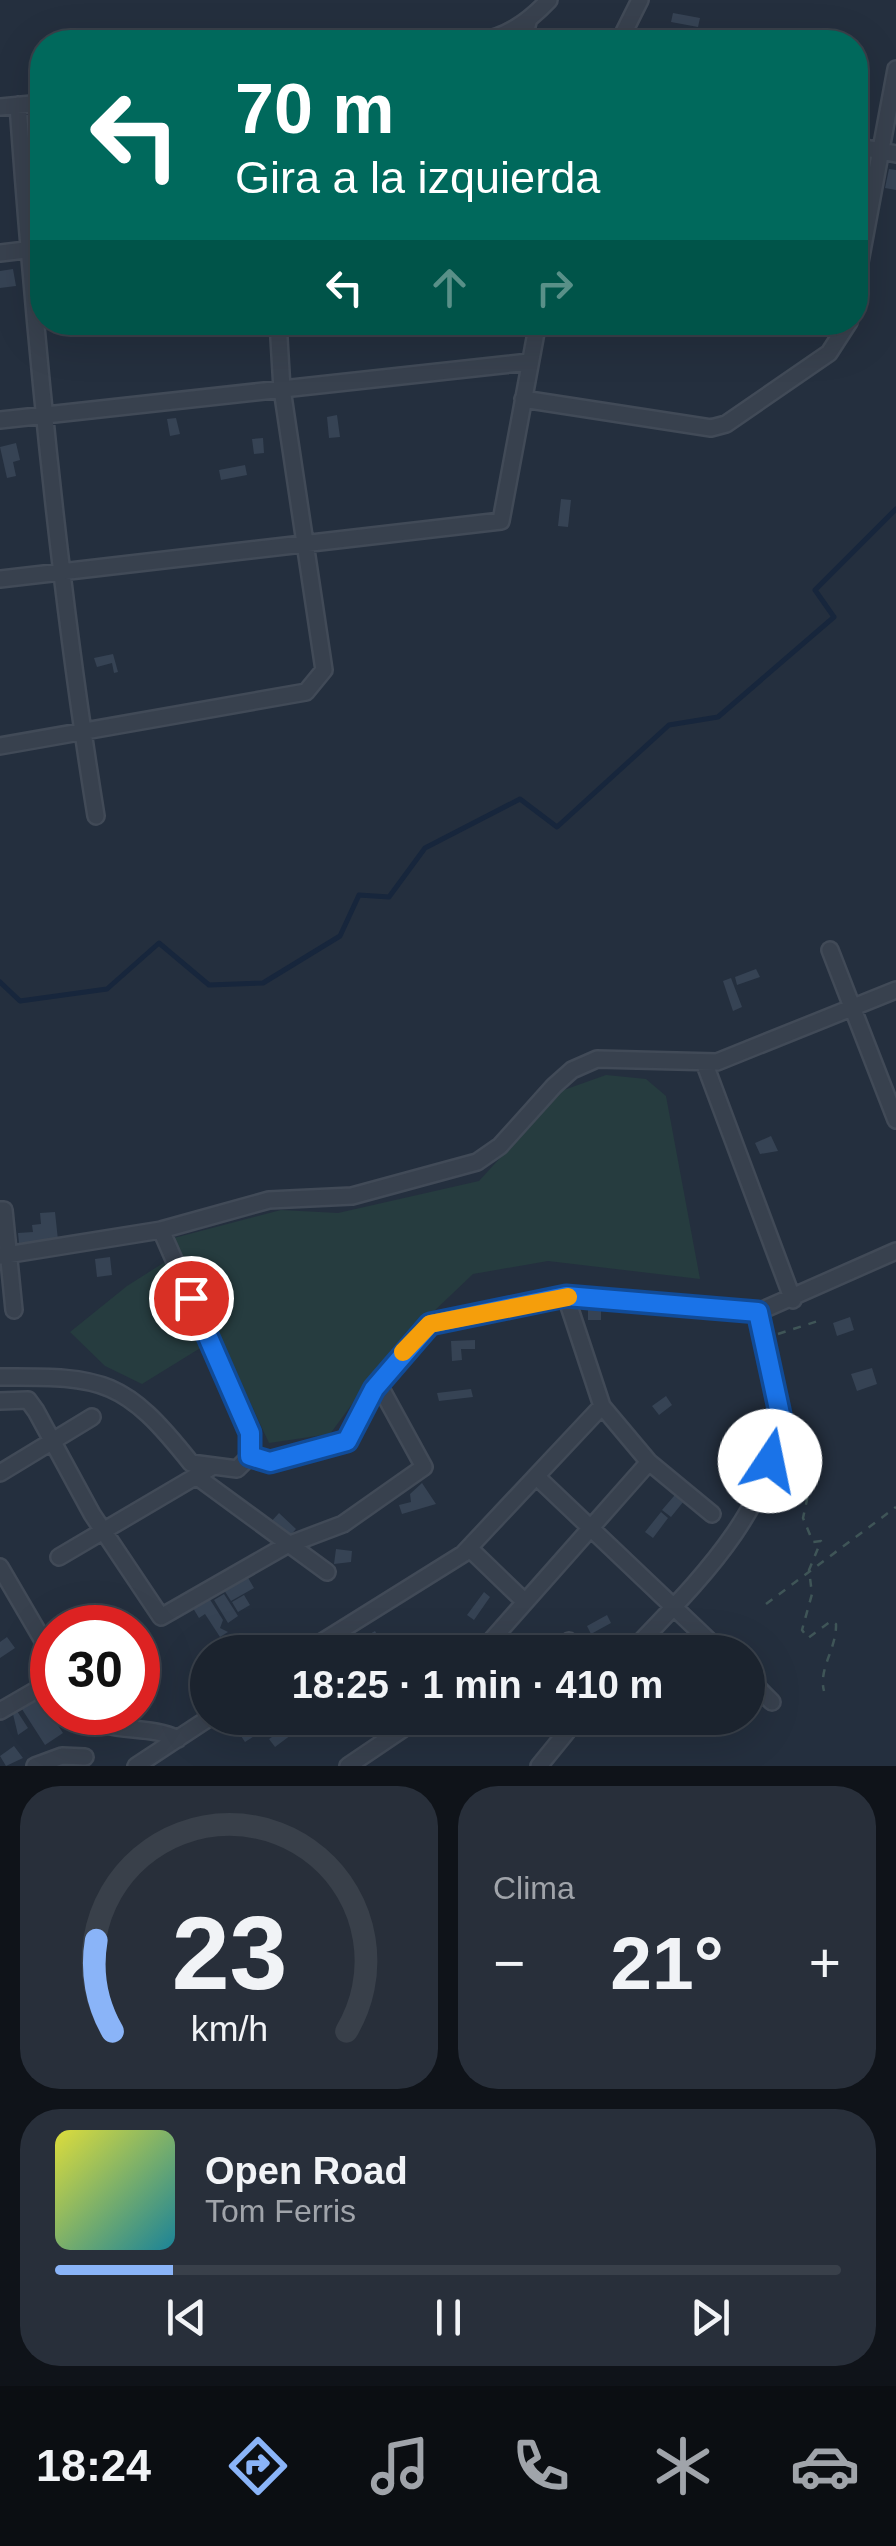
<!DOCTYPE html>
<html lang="es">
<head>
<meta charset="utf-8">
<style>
  body { margin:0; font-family:Helvetica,sans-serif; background:#282f3a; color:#f1f3f6; height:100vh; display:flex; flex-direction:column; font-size:38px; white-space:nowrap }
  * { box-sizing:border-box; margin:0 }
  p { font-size:32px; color:#a0a4aa }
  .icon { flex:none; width:55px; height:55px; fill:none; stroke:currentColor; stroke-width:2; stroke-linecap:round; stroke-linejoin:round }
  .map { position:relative; height:1766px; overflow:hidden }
  .panel { display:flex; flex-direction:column; gap:20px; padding:20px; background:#0f1319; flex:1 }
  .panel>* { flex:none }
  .guide { position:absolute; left:30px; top:30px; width:838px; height:305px; border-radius:40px; box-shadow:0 10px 40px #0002,0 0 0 2px #39404a; background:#00695c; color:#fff; overflow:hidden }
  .speed { position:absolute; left:30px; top:1605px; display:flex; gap:20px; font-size:50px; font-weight:700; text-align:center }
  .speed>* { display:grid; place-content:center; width:130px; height:130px; border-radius:50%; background:#1b232e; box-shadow:0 10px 40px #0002,0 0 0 2px #39404a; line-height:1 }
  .speed .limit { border:15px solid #d22; background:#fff; color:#111 }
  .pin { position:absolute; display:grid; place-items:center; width:85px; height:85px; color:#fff; margin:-42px; border:5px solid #fff; border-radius:50%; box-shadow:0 2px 10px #0007 }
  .me { position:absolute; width:110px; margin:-55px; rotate:11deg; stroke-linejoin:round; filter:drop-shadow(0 0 8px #0008) }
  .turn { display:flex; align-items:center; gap:35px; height:210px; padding:0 40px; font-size:45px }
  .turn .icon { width:130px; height:130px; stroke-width:2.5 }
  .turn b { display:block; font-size:70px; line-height:85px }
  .lanes { display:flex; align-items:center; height:95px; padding:0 40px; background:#0003; justify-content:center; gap:50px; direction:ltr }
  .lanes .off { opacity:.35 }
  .big { font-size:75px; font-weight:700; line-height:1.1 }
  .panel .card { flex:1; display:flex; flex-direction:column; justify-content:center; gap:15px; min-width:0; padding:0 35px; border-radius:40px; background:#282f3a }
  .panel .dial { align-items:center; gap:0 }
  .dial svg { height:260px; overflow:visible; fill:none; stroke:#39404a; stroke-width:7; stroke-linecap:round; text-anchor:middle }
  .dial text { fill:#f1f3f6; stroke:none }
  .song { display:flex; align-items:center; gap:30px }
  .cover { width:120px; height:120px; border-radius:15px; background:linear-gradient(135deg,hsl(60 70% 55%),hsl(190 70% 35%)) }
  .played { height:10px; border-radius:5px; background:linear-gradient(90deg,#8ab4f8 15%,#39404a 15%) }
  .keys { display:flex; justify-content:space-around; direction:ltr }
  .heat { display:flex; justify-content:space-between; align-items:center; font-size:55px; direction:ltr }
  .panel .tiles { flex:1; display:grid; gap:20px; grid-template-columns:1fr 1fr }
  .card:last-child { grid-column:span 2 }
  .trip { position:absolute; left:190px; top:1635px; width:575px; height:100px; border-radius:50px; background:#1b232e; box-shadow:0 10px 40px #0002,0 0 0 2px #39404a; font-weight:700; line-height:100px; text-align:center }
  .tab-bar { display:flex; height:160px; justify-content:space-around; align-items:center; background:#0b0e12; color:#a0a4aa }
  .tab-bar .icon { width:70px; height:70px }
  .tab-bar .selected { color:#8ab4f8 }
  .tab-bar b { font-size:45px; color:#f1f3f6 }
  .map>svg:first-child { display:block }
</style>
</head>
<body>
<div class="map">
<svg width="896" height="1766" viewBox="0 0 896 1766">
  <rect width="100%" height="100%" fill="#242f3e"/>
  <path fill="#263c3f" d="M606 1075 646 1079 666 1096 700 1279 548 1261 473 1274 388 1355 330 1434 269 1443 174 1238 281 1210 338 1213 479 1181 561 1091Z
    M168 1260 202 1347 142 1384 105 1366 70 1332 127 1286Z"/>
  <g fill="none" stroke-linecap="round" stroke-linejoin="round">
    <path stroke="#17263c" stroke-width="5" d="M0 982 20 1001 107 989 159 943 209 985 263 983 340 936 359 895 389 897 425 848 520 799 557 827 669 725 718 717 834 617 815 590 896 509"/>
  </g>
  <path fill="#364354" d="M673 13 700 18 698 27 671 22Z
    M889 169 896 170V190L885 188Z
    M13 269 16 286 0 288V271Z
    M337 415 340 437 329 438 327 417Z
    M176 418 180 434 170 436 167 419Z
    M263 438 264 453 254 454 252 439Z
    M16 443 20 460 13 462 16 476 7 478 0 447Z
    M245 465 247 475 221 480 219 470Z
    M561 499 571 500 568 527 558 526Z
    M113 654 118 672 114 673 112 663 97 667 94 658Z
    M756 969 760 977 737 985 735 977Z
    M731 978 742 1007 733 1011 723 981Z
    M771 1136 778 1151 760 1154 755 1143Z
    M55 1212 58 1240 19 1243 18 1233 33 1232 32 1225 41 1224 40 1213Z
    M110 1257 112 1275 97 1277 95 1259Z
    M601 1308V1320H588V1309Z
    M850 1317 854 1330 837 1336 833 1323Z
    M475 1340V1349H461L462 1360 452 1361 451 1341Z
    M872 1368 877 1384 857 1391 851 1374Z
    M471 1389 473 1397 439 1401 437 1393Z
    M666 1396 672 1405 659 1415 652 1406Z
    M422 1483 436 1504 402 1514 399 1505 411 1502 410 1494Z
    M680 1489 688 1496 671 1517 662 1510Z
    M661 1512 668 1518 653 1538 645 1532Z
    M279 1513 296 1529 287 1539 269 1524Z
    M336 1549 352 1551 351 1562 334 1564Z
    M247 1576 254 1588 231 1601 224 1590Z
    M484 1592 490 1597 474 1620 467 1615Z
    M224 1594 238 1616 228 1623 214 1600Z
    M244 1595 250 1605 238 1612 232 1602Z
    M209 1598 223 1620 220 1628 228 1632 220 1637 205 1614 199 1618 193 1608Z
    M607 1615 611 1623 591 1634 587 1626Z
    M375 1631 387 1652H362L356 1642Z
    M7 1637 15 1648 0 1658V1642Z
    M38 1695 63 1733 45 1745 20 1706Z
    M17 1711 28 1728 18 1735 13 1714Z
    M236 1718H253L262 1731 245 1742 231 1721Z
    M719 1718H740L727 1731 716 1721Z
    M285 1728 291 1735 275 1747 269 1739Z
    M14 1746 23 1758 6 1766 0 1756Z"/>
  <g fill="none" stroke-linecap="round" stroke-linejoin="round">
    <g stroke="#414a57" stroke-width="20">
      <path id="street" d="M477 42C507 37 528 22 549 0
        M523 42 528 22
        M619 42 640 0
        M18 105C35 342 58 582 96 816
        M0 107 42 103
        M855 146 896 154
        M0 253 42 248
        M855 289 896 69
        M523 399 711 428 726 424 829 353 849 322
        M0 420 529 362
        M0 579 501 521 538 322
        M0 746 306 692 324 670 282 389 278 322
        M830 950 896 1120
        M704 1062 793 1300
        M0 1210H4L14 1310
        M0 1256 161 1230 269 1200 352 1196 477 1162 500 1146 554 1086 572 1070 597 1059 717 1062 896 990
        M566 1297 602 1406 649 1462 712 1514
        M0 1377C105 1376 125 1380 191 1463L237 1469 250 1456V1433L161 1230
        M0 1401 28 1400 36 1411 92 1514 161 1617 285 1546 343 1524 424 1467 378 1383
        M250 1456 270 1462 347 1441 374 1389 430 1324 566 1297 758 1312 896 1251
        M0 1473 92 1417
        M196 1476 327 1572
        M537 1477 721 1652
        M469 1548 525 1602
        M59 1557 210 1468
        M0 1567 52 1656
        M569 1641 581 1652
        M306 1652 463 1554 602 1406
        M481 1652 649 1462
        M631 1652C692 1587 773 1512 779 1417 780 1394 762 1339 758 1312
        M748 1678 772 1702
        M0 1711 52 1681
        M85 1712C104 1736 147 1723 178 1739
        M656 1718 667 1727
        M35 1766 62 1756 85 1757
        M136 1766 209 1718
        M348 1766 419 1718
        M539 1766 578 1718"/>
    </g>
    <path stroke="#3f5557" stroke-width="2.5" stroke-dasharray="8 8" stroke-linecap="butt" d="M778 1334 821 1320
      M790 1460 800 1481 796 1490 808 1495 803 1518 813 1542 821 1541 809 1570 812 1594 802 1630 808 1638 831 1621 836 1624C837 1648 818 1669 824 1691
      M766 1604 896 1507"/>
    <use href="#street" stroke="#38414e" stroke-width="15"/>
  </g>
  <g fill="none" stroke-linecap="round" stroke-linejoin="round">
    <g stroke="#114b97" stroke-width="25">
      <path id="route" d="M191 1298 250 1433V1456L270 1462 347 1441 374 1389 430 1324 566 1296 758 1312 780 1414 770 1461"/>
    </g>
    <use href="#route" stroke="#1a73e8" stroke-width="18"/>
    <path stroke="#f59e0b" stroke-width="18" d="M403 1352 430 1324 568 1297"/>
  </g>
</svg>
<div class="speed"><div class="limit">30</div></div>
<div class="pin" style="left:191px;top:1298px;background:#d93025"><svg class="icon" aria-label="arrive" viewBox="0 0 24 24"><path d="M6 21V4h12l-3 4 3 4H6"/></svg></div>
<svg class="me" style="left:770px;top:1461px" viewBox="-20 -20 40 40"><circle r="19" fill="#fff"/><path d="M0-13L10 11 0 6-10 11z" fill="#1a73e8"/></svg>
<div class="trip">18:25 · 1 min · 410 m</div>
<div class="guide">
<div class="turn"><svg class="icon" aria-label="left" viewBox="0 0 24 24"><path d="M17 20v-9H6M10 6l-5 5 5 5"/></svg><div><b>70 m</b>Gira a la izquierda</div></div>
<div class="lanes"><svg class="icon" aria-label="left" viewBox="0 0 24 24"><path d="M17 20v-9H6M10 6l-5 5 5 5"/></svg><svg class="icon off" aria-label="ahead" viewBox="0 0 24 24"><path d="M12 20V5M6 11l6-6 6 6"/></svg><svg class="icon off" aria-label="right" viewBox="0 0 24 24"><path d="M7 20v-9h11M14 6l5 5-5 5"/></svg></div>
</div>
</div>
<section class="panel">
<div class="tiles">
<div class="card dial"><svg viewBox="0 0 100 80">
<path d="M14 69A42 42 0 1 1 86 69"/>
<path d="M14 69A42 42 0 0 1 9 41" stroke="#8ab4f8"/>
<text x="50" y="56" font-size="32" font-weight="700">23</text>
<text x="50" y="72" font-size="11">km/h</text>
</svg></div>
<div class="card"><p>Clima</p>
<div class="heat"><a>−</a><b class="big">21°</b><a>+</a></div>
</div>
<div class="card">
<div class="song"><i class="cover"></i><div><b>Open Road</b><p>Tom Ferris</p></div></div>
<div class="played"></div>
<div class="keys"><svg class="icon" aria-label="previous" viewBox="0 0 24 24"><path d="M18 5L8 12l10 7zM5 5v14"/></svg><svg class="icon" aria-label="pause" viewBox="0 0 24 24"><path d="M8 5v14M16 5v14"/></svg><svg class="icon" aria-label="next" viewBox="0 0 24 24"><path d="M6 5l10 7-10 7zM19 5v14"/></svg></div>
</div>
</div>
</section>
<nav class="tab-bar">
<b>18:24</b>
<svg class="icon selected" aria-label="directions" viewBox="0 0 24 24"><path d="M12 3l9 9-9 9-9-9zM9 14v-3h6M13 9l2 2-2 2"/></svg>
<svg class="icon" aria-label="music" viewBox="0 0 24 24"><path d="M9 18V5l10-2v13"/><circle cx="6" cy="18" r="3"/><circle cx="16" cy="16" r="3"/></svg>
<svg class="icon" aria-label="phone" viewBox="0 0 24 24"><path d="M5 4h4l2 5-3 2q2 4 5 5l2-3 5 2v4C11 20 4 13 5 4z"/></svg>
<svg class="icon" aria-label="climate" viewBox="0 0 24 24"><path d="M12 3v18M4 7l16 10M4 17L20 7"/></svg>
<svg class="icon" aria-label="car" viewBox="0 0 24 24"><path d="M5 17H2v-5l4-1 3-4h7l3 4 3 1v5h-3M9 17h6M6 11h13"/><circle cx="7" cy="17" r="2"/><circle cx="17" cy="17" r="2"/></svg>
</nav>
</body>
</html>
